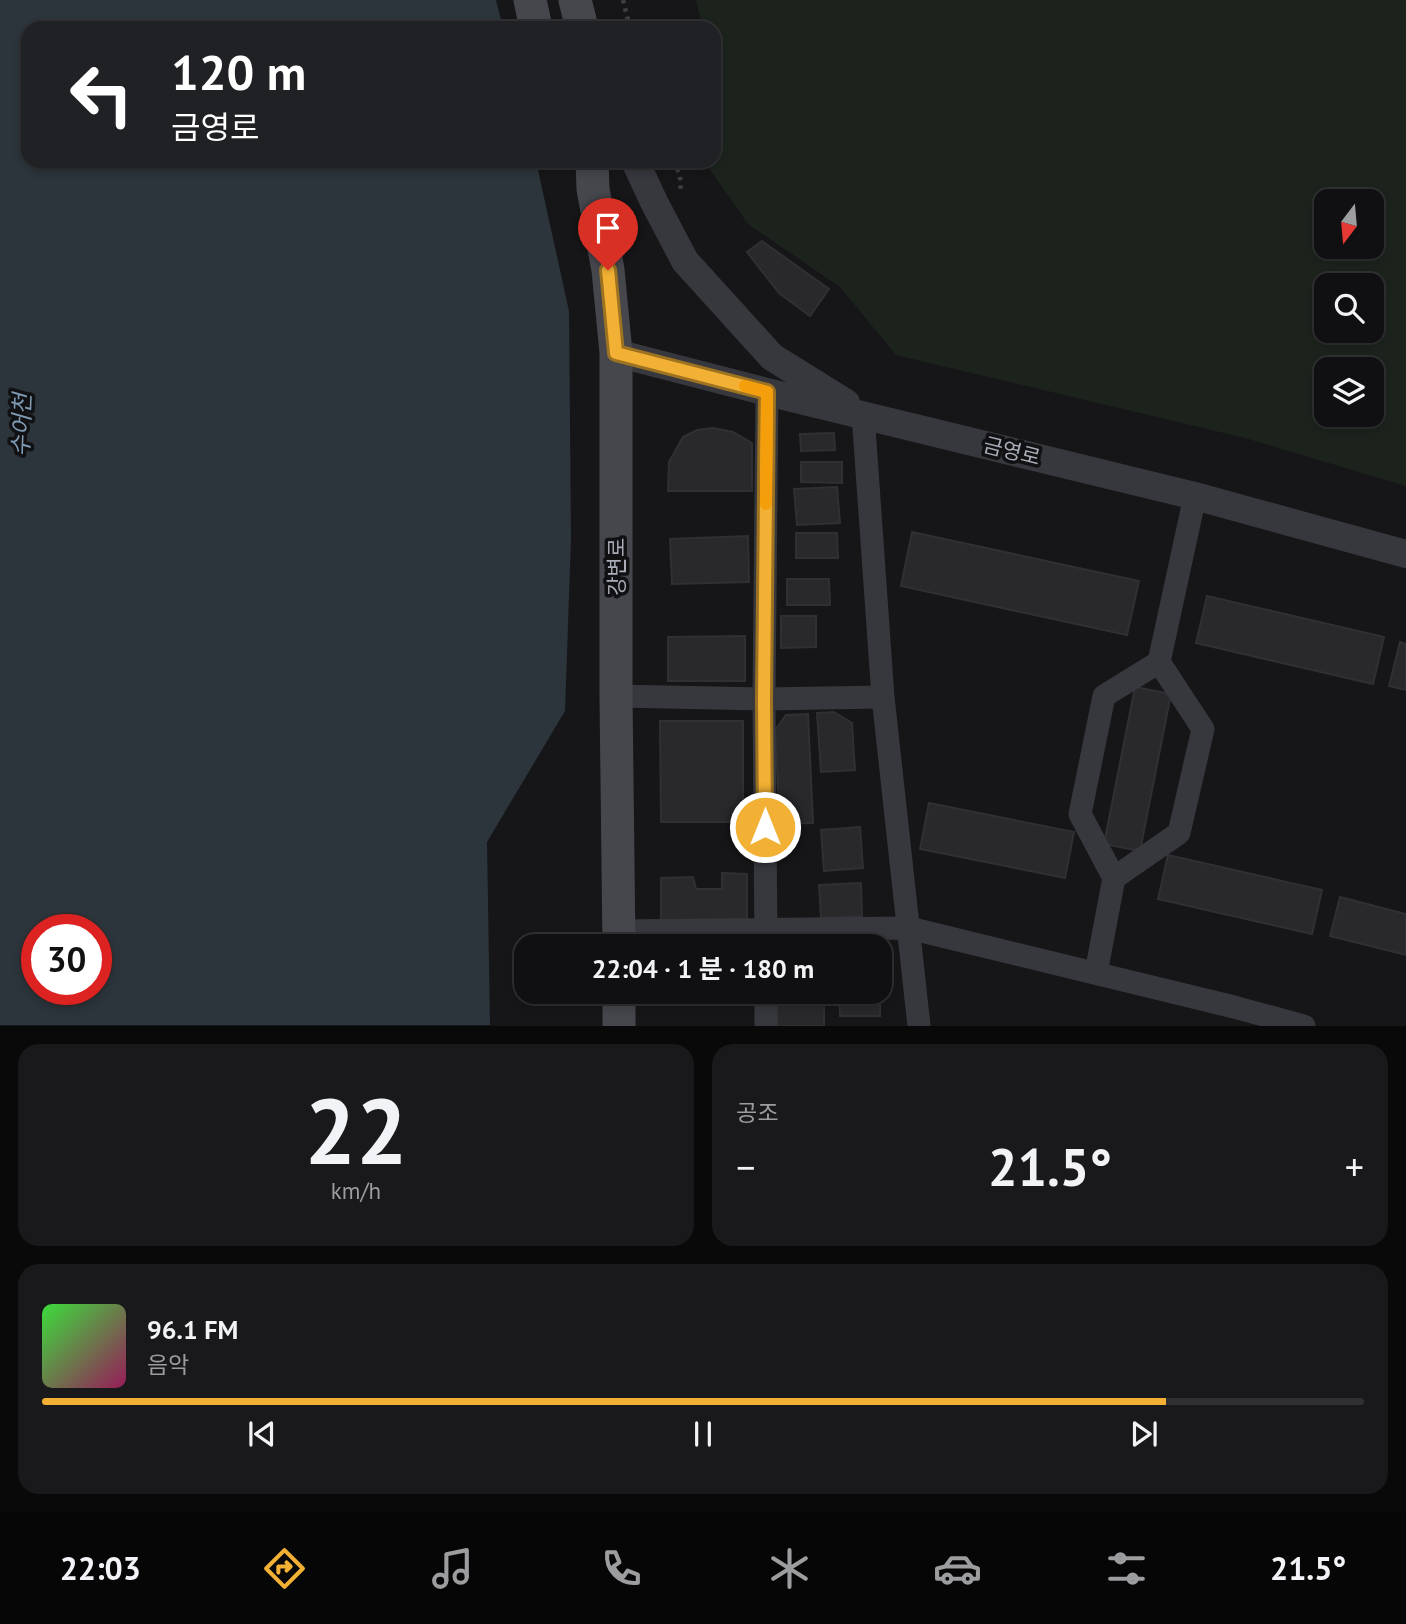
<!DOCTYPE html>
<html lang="ko">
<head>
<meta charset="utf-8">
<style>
  body { margin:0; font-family:"PT Sans","Noto Sans KR",sans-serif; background:#19191b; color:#f1f3f6; height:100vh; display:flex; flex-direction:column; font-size:26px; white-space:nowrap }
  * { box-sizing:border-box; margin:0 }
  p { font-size:23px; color:#9c9d9f }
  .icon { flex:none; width:38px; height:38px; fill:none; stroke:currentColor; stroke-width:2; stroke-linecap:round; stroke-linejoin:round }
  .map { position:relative; height:1026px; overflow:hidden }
  .side { display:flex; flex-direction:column; gap:18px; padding:18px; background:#09090a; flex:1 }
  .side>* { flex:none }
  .top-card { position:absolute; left:21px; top:21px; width:700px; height:147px; border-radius:21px; box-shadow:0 4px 10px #0003,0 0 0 2px #303032; background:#202124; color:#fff; overflow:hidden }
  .needle { width:46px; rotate:196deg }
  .fabs { position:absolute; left:1314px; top:189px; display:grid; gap:14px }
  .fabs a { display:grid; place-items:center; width:70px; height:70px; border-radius:14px; background:#101012; box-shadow:0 4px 10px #0003,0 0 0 2px #303032; font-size:35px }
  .speed { position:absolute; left:21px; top:914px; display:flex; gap:14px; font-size:35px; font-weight:700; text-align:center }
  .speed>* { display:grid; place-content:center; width:91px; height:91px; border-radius:50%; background:#101012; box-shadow:0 4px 10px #0003,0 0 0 2px #303032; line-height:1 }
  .speed .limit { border:10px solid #d22; background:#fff; color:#111 }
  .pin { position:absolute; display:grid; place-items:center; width:60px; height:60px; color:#fff; margin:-72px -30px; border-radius:50% 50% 50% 0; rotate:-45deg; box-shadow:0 0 7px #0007 }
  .pin .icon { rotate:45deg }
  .me { position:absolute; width:77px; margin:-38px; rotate:0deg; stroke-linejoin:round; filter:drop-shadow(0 0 5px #0008) }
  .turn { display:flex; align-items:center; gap:24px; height:147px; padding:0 35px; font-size:32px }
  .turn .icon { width:91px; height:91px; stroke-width:2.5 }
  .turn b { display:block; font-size:49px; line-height:60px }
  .big { font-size:52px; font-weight:700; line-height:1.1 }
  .side .widget { flex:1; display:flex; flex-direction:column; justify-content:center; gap:10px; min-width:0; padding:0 24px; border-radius:21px; background:#19191b }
  .side .dial { align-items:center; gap:0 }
  .dial b { font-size:91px; line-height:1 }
  .song { display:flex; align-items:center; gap:21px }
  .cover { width:84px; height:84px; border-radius:10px; background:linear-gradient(135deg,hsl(120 70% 55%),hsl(330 70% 35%)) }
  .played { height:7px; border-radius:4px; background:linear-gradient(90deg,#f2b134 85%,#303032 85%) }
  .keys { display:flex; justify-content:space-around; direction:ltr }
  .heat { display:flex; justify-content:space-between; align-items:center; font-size:38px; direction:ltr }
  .side .tiles { flex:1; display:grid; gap:18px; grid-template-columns:1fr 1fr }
  .widget:last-child { grid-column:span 2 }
  .trip { position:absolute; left:514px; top:934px; width:378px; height:70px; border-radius:21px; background:#101012; box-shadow:0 4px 10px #0003,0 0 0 2px #303032; font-weight:700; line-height:70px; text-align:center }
  .menu { display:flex; height:112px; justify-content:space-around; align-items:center; background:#060607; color:#9c9d9f }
  .menu .icon { width:49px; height:49px }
  .menu .active { color:#f2b134 }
  .menu b { font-size:32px; color:#f1f3f6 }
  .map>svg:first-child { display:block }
</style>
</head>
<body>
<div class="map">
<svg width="1406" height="1026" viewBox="0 0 1406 1026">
  <rect width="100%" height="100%" fill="#161618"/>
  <path fill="#1c231d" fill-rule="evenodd" d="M696 0H1406V486L1245 438 896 355 840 287 748 224 704 161H714V28H703ZM1326 201H1372V247H1326ZM1326 285H1372V331H1326ZM1326 369H1372V415H1326Z"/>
  <path fill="#2c353c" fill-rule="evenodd" d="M0 0H496L503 28H28V161H536L569 311 571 538 565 711 487 842 490 1025H0ZM37 929H96V989H37Z"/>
  <path fill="#29292c" stroke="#303034" stroke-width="2" d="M762 241 829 289 810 316 779 293 747 252Z
    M713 428 733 432 752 443V491H668L669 462 683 437 697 430Z
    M834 433 835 450 801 451 800 434Z
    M801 462H842V483L801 482Z
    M837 487 840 523 797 525 794 489Z
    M912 532 1139 581 1127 635 901 586Z
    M796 533H837L838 558H796Z
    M748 536 749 582 672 584 670 539Z
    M787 579H829L830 605H787Z
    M1207 596 1384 637 1373 684 1196 643Z
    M781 616H816V647L781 648Z
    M745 636V681H668V637Z
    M1400 642 1406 644V690L1389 686Z
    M1135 687 1171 694 1140 851 1104 844Z
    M834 712 852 723 855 770 821 772 817 713Z
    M808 714 813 823 780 824 775 730 786 715Z
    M660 721H743V822H661Z
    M929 803 1074 832 1065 878 920 849Z
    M860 827 863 868 824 871 821 830Z
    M1168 855 1322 890 1312 934 1158 899Z
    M722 873 747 874V921H661V878L693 877 696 889H722Z
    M861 883 862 916 821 918 819 885Z
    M1340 897 1406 914V955L1330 936Z
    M859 939 868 947H829V941Z
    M789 941 819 942V947H784Z
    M735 943V947H673V945Z
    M839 992H880V1016H840Z
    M776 993 824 994V1026H777Z"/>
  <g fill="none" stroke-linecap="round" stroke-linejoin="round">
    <path stroke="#3d3f44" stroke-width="4.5" stroke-dasharray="3.5 5" stroke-linecap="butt" d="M623 0 630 28
      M674 161 680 176 681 194"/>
    <path stroke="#37383d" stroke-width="23" d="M863 414 883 697 919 1026
      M616 696 764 699 883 697
      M1114 878 1179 833 1203 729 1159 662 1195 496
      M619 931 909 928 1234 1007 1304 1026
      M766 947 764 699 767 392
      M1096 973 1114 878 1080 814 1104 696 1159 662
      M766 992V1026"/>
    <path stroke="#37383d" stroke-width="28" d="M635 161 654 202 685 261 772 357 846 403
      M616 353 767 392 1195 496 1406 554"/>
    <path stroke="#45474d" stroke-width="33" d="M530 0 536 28
      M575 0 582 28
      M592 161 593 189 608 270 616 353V696L619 947
      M619 992V1026"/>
  </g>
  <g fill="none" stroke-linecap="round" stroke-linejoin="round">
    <g stroke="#9d7322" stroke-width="18">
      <path id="route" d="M608 270 616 353 767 392 764 699 765 827"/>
    </g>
    <use href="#route" stroke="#f2b134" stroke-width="12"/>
    <path stroke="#f59e0b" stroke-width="12" d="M745 386 767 392 766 504"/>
  </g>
  <g text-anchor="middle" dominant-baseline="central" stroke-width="7" stroke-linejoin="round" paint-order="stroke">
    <g font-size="21" fill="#a8adb8" stroke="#111113">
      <text transform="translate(1012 451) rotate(14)">금영로</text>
      <text transform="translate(616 567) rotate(-90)">강변로</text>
    </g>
    <g font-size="23" font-style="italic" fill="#7f9bb3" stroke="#111113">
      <text transform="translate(21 425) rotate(-88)">수어천</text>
    </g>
  </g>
</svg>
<div class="fabs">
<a><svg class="needle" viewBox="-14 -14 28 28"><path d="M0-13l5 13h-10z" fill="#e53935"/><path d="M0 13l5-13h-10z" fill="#9c9d9f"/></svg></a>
<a><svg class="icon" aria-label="search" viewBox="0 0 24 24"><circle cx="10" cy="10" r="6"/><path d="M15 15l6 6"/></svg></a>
<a><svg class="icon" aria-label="layers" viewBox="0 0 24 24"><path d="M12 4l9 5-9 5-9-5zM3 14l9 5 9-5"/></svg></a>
</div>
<div class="speed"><div class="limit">30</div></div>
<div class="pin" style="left:608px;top:270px;background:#d93025"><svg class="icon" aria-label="arrive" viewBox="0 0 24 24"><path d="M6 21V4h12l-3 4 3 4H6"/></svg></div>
<svg class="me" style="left:765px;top:827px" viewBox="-20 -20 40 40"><circle r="17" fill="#f2b134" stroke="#fff" stroke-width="3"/><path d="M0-11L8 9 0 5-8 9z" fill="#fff"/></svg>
<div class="trip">22:04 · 1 분 · 180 m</div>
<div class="top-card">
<div class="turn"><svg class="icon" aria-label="left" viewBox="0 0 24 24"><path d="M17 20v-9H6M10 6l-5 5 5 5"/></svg><div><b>120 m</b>금영로</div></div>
</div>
</div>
<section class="side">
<div class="tiles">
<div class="widget dial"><b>22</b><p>km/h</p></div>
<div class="widget"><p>공조</p>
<div class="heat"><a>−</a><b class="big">21.5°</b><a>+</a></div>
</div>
<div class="widget">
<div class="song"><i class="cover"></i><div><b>96.1 FM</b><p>음악</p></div></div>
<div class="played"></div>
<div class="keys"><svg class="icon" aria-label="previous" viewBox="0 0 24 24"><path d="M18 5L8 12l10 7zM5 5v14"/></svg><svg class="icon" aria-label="pause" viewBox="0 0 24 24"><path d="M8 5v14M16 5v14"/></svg><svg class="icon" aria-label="next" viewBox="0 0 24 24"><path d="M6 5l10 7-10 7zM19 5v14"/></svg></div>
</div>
</div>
</section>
<nav class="menu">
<b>22:03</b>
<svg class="icon active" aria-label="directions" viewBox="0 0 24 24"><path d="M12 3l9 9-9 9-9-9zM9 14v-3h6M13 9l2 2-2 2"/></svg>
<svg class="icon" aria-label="music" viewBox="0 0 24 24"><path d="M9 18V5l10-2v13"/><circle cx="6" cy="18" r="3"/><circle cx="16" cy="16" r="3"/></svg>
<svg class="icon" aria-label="phone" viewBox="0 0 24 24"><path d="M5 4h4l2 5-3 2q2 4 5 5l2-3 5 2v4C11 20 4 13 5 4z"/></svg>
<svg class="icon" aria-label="climate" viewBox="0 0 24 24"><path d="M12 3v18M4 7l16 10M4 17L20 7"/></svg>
<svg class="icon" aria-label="car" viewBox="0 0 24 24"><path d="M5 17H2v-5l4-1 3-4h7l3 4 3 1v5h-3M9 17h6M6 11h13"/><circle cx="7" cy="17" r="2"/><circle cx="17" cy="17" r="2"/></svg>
<svg class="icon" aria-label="filters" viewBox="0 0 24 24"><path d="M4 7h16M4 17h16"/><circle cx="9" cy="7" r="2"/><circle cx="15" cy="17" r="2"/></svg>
<b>21.5°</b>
</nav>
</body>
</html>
